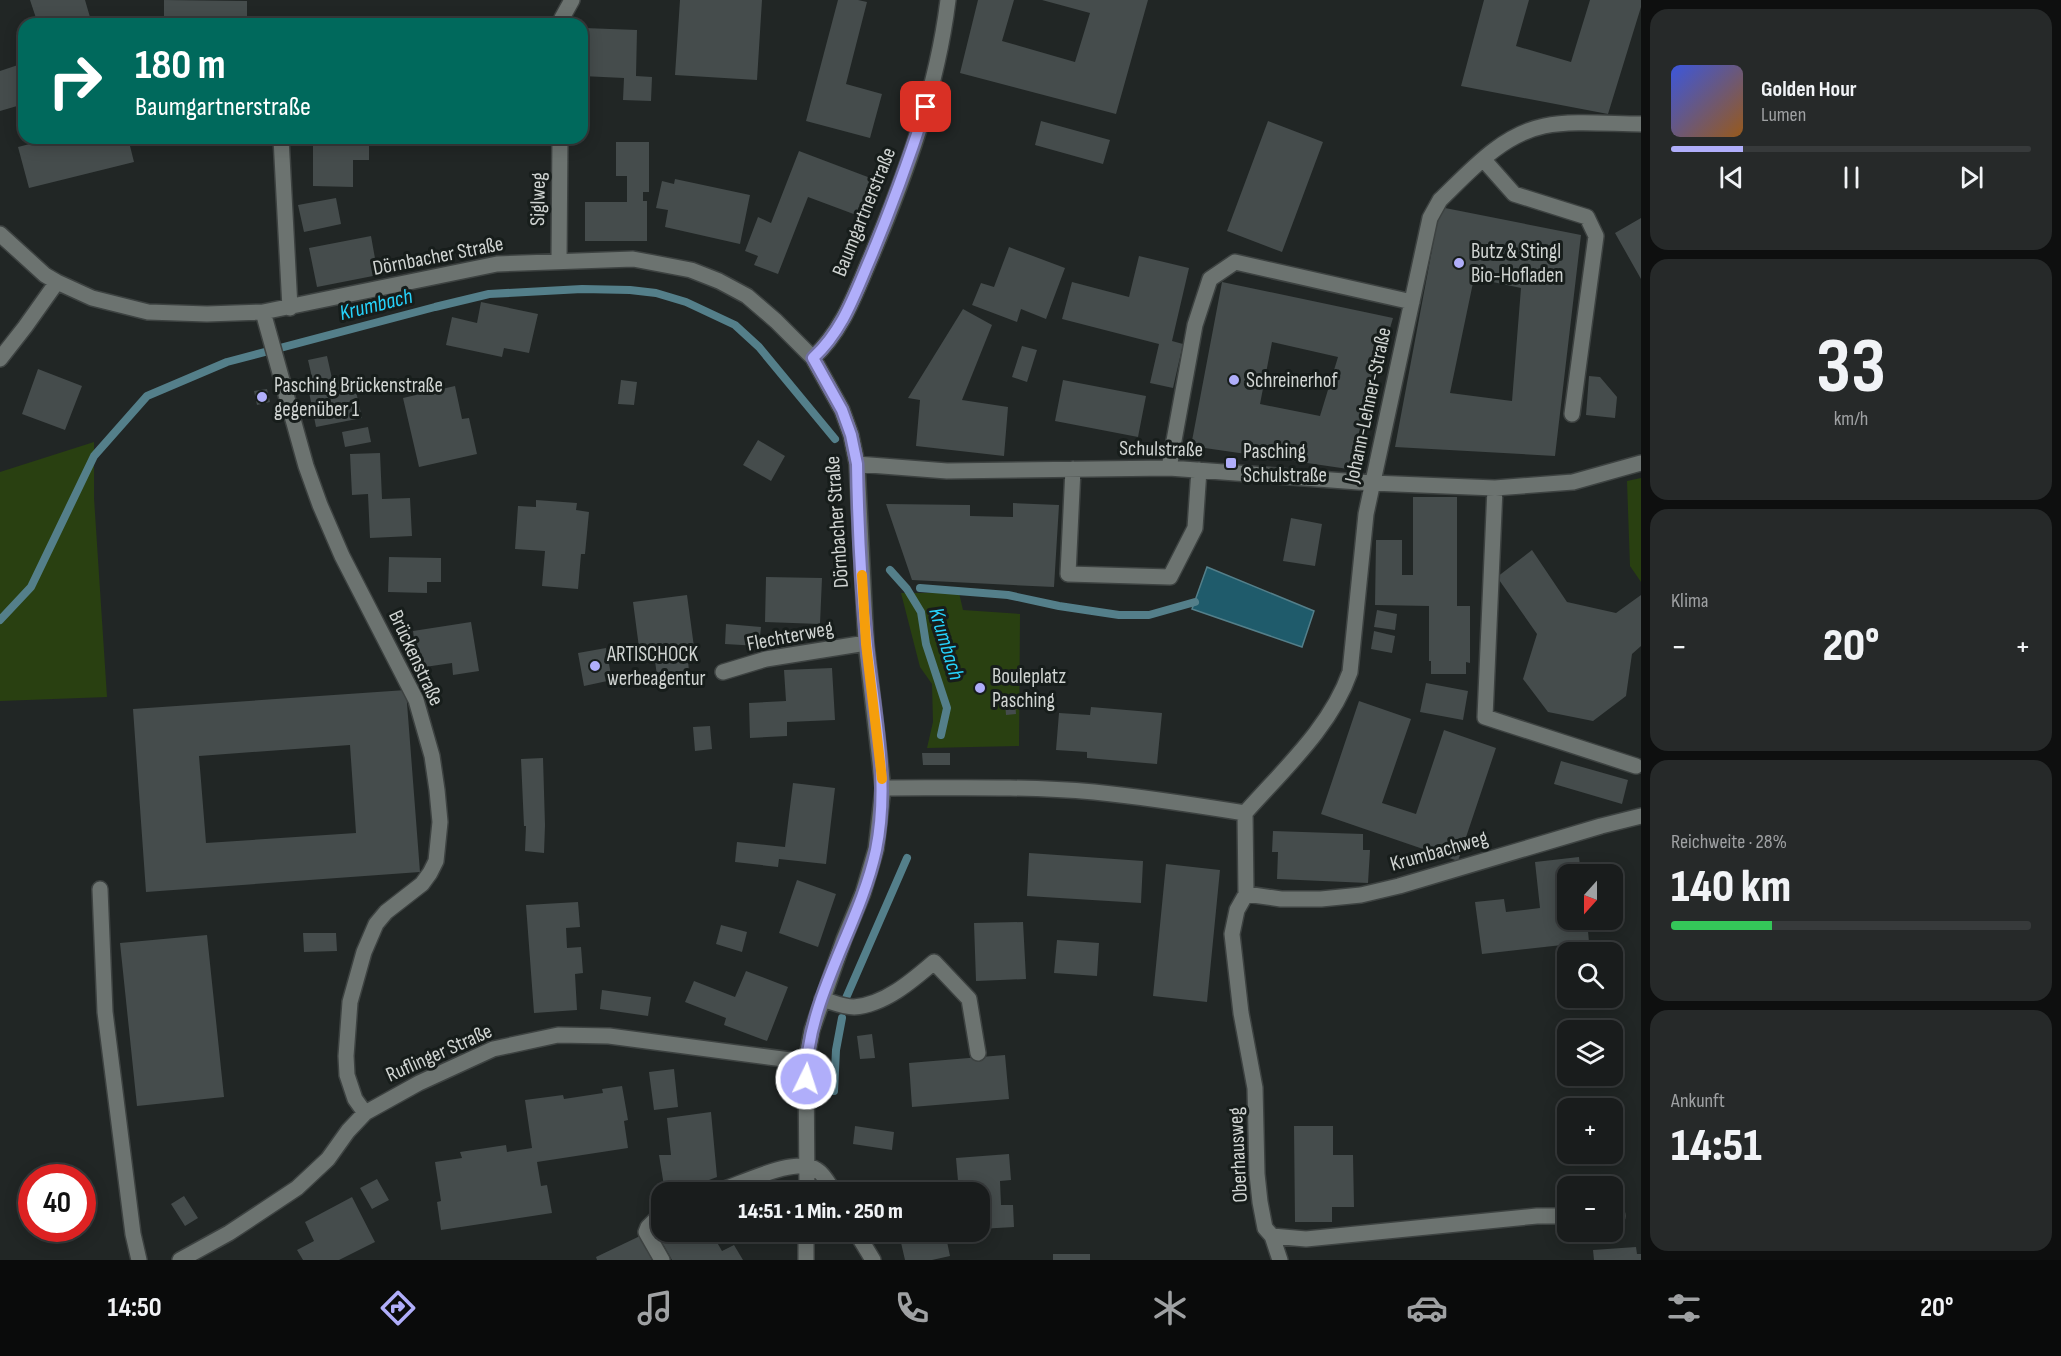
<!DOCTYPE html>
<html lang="de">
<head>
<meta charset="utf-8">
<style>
  body { margin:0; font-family:"Sofia Sans Condensed",sans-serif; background:#262929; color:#f1f3f6; height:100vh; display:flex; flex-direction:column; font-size:22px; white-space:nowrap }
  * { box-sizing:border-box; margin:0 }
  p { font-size:20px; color:#9fa1a3 }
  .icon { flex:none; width:33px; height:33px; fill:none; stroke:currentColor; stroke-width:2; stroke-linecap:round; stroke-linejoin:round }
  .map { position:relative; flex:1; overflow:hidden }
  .details { display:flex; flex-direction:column; gap:9px; padding:9px; background:#0e0f0f; width:420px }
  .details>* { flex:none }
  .hud { position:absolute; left:18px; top:18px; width:570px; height:126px; border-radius:18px; box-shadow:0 3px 15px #0003,0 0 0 2px #373a3b; background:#00695c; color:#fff; overflow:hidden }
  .needle { width:39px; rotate:201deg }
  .buttons { position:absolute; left:1557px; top:864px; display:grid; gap:12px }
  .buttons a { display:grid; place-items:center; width:66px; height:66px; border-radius:12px; background:#191c1c; box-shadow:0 3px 15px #0003,0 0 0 2px #373a3b; font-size:30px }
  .speed { position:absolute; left:18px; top:1164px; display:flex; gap:12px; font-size:30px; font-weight:700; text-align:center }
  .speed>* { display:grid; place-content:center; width:78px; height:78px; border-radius:50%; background:#191c1c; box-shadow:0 3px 15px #0003,0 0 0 2px #373a3b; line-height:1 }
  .speed .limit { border:9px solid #d22; background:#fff; color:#111 }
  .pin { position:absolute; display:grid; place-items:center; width:51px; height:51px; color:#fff; margin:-26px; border-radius:12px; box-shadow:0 3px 9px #0006 }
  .me { position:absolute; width:66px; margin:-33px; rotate:4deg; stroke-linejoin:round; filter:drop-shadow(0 0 4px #0008) }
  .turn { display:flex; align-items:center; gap:21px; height:126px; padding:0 18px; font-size:27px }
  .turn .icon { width:78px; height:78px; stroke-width:2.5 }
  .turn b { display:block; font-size:42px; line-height:51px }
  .big { font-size:45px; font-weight:800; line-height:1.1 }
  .details .tile { flex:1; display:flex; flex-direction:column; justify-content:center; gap:9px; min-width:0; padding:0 21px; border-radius:18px; background:#262929 }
  .details .dial { align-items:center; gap:0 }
  .dial b { font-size:78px; line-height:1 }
  .song { display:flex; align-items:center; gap:18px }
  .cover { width:72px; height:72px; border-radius:9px; background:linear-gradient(135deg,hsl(230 70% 55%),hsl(30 70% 35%)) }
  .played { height:6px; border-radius:3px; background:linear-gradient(90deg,#b0aefa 20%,#373a3b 20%) }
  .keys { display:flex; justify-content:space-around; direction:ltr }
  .heat { display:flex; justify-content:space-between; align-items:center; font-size:33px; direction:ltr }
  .charge { height:9px; border-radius:4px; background:linear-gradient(90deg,#34c759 28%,#373a3b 0) }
  .trip { position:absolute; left:651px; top:1182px; width:339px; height:60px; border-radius:18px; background:#191c1c; box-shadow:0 3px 15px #0003,0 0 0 2px #373a3b; font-weight:800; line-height:60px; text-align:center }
  .tab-bar { display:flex; height:96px; justify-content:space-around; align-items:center; background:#0a0b0b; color:#9fa1a3 }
  .tab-bar .icon { width:42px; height:42px }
  .tab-bar .selected { color:#b0aefa }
  .tab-bar b { font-size:27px; color:#f1f3f6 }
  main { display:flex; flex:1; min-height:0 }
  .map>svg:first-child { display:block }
</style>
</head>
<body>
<main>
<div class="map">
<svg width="1641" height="1260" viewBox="0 0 1641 1260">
  <rect width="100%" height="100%" fill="#212625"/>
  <path fill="#294011" d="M94 442V498L107 697 0 701V472Z
    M1641 478V582L1630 566 1627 481Z
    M901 593H959L963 610 1020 614 1019 746 927 748 933 722 932 684 920 667Z"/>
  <path fill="#1f5b6b" stroke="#547f8a" stroke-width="1.5" d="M1207 567 1314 611 1302 647 1192 609Z"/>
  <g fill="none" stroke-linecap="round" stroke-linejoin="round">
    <path stroke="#547f8a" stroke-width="8" d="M890 570 907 589 921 612 926 644 947 708 941 735
      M920 588 1008 595 1059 606 1119 615H1149L1195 602
      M0 620 31 587 94 456 147 396 227 362 435 307 489 294 582 289 630 290 656 293 686 302 735 325 759 347 835 439
      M846 998 907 858
      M834 1091 836 1050 842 1018"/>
  </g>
  <path fill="#454c4c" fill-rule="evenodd" d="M30 0H85L92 24H38Z
    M164 0 247 1V24H164Z
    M680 0H762L757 80 675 75Z
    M838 0H858L867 2 846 84 882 94 870 138 806 121Z
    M978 0H1014L1002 41 1075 62 1090 13 1042 0H1148L1116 114 960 73Z
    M1484 0H1529L1516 46 1571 62 1590 0H1641V7L1608 114 1461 86Z
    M584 28 637 30 636 76 652 77 651 101 623 100 624 78 582 76Z
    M24 63V104L0 111V71Z
    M1041 121 1110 140 1103 164 1035 145Z
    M1268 121 1323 142 1282 252 1227 231Z
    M53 138H128L134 162 29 188 18 147Z
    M313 138H369V160H353V187L313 186Z
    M616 142H649V192H643V201H647V241H585V202H627V176H616Z
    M799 151 881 182 867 219 808 197 778 274 754 265 758 256 745 251 758 217 771 223Z
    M675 179 750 195 740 244 665 227 668 210 656 208 662 181 674 184Z
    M336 198 341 224 304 232 298 205Z
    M1440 207 1581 235 1555 456 1395 447ZM1474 278 1521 288 1512 401 1450 393Z
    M1641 218V279L1615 233Z
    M371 236 378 275 317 287 309 248Z
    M1009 247 1065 268 1046 319 1021 309 1017 322 972 305 981 283 994 287Z
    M1139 256 1189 268 1172 341 1183 344 1173 388 1150 383 1159 344 1062 319 1072 282 1129 297Z
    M1222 282 1393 318 1348 469 1191 446ZM1272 342 1338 357 1320 416 1260 404Z
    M481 302 538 314 529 353 504 348 502 357 446 345 452 317 477 323Z
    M963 309 992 325 962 400 1008 407 1004 456 916 446 920 400 908 398Z
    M1022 346 1037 350 1027 382 1012 377Z
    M327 356 333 383 353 378 362 418 316 427 308 387 314 386 308 360Z
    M38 369 82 386 65 430 22 414Z
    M1589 376 1600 377 1617 397 1615 418 1586 415Z
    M621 380 637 382 634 405 618 404Z
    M1063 380 1146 396 1138 437 1055 421Z
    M455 386 462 419 469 418 477 454 419 467 403 398Z
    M267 389 270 402 257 405 254 391Z
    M368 427 371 442 345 447 342 432Z
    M758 440 785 456 771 481 743 465Z
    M380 453 382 499 410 498 412 536 370 538 368 494 352 495 350 454Z
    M1413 497H1457V606H1470V663L1466 662V674H1431V661H1429V606L1375 605 1376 540H1402V575H1413Z
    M536 500 577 503 576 510 589 512 585 554H581L578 589 542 586 545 551 515 549 518 506 536 507Z
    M1013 503 1059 505 1054 587 912 580 886 504 970 505V516L1013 517Z
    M1291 518 1322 524 1315 566 1283 561Z
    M1532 550 1567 602 1616 613 1641 595V646L1632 654 1626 696 1593 721 1548 712 1523 679 1537 634 1497 577Z
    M389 557 441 558V582H427V593L388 592Z
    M766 577 822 578 820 624 765 622Z
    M687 595 694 647 687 648 689 672 657 676 654 653 640 655 633 602Z
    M1377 610 1397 614 1395 630 1374 627Z
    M471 622 479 671 453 675 452 663 418 668 413 631Z
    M726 624 761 627 759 646 725 644Z
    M1374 631 1395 636 1392 653 1371 649Z
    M606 648 612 680 584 686 578 653Z
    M832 668 835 720 787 722V736L750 738 749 703 786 701 784 670Z
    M1426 683 1468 691 1463 720 1420 712Z
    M406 690 420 872 146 892 133 709ZM350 745 356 833 206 843 199 756Z
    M1015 701 1016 714 1006 715 1005 702Z
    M1359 701 1411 719 1382 803 1416 814 1444 730 1496 748 1458 861 1321 814Z
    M1091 707 1162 713 1157 764 1087 758V752L1056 750 1059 713 1090 715Z
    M710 726 712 749 695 751 693 727Z
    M922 753H950V765H923Z
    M543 758 545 825 544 853 525 851 526 826H524L521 759Z
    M1561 761 1628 780 1622 804 1554 784Z
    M793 783 835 788 826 864 779 859 778 867 735 862 737 842 785 847Z
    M1273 831 1363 834V850H1370L1368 883 1277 879 1278 852H1272Z
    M1029 853 1143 861 1141 903 1027 896Z
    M1579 857 1581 874H1568V920H1587L1589 942 1482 954 1475 902 1504 899 1506 912 1540 908 1535 862Z
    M1166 864 1220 870 1207 1002 1153 996Z
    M797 880 836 894 818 947 779 933Z
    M578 902 580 927 566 928 567 948 581 947 583 973 575 974 577 1010 534 1013 526 905Z
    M1023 922 1026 979 976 981 974 923Z
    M721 925 747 932 742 952 716 944Z
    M303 933H336L337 951 304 952Z
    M207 935 224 1097 137 1106 120 943Z
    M1057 940 1099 943 1097 976 1054 973Z
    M746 971 788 987 767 1041 724 1025 726 1018 685 1002 694 981 735 997Z
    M602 990 651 997 648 1016 600 1009Z
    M872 1034 875 1058 860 1059 857 1036Z
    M1005 1055 1009 1099 912 1107 909 1063Z
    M674 1069 678 1107 654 1110 649 1072Z
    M622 1086 628 1120 624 1121 628 1148 537 1162 541 1186 547 1185 552 1213 441 1230 437 1202 441 1201 435 1162 462 1158 460 1152 506 1145 507 1152 532 1148 525 1100 563 1095 564 1099 603 1093 602 1089Z
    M711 1112 717 1177 677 1192H665L659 1155H671L667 1118Z
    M855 1126 894 1132 892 1150 853 1144Z
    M1294 1126H1333V1155H1353L1354 1207H1332V1222H1295Z
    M1009 1154 1011 1180 1000 1181 1001 1205H1013L1014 1227 980 1229V1192H959L956 1158Z
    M377 1179 389 1200 372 1209 360 1188Z
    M184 1196 198 1218 185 1226 171 1204Z
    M352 1197 375 1242 339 1260H303L297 1250 314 1241 305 1222Z
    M662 1227V1232H711L722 1251 734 1245 743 1260H672L655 1230Z
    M908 1232H945L950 1256 932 1260H905L899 1234Z
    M640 1236 652 1260H597L596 1257Z
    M1636 1247 1637 1254H1641V1260H1594L1593 1250Z
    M1053 1254H1090V1260H1053Z"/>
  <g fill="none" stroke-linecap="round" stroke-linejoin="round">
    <g stroke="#3d4241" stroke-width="18">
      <path id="minor" d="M562 24V18L572 0
        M281 138 290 308
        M1483 159 1514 194 1587 217 1596 236 1572 414
        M0 234 45 275 57 282 92 298 148 312 207 314 263 312 497 264 633 259 691 270 719 281 747 296 776 321 813 358 842 410 851 435 857 464 866 643 883 788 876 849 863 893 844 939 812 1030 806 1062 807 1192
        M559 260 560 138
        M263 312 306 466 320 505 342 556 416 700 432 756 437 790 440 822 436 861 430 873 422 884 386 912 376 924 364 952 350 1002 346 1056 347 1075 355 1099 365 1113
        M813 358C843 330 855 294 871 257 906 174 937 89 948 0
        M0 359 25 327 57 282
        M857 464 947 471 1169 468 1372 483 1495 488 1573 482 1641 463
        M1169 468 1195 325 1210 279 1235 262 1412 302
        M1073 469 1068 574 1170 577 1195 528 1199 470
        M1495 488 1485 717 1636 766
        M723 672 766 659 866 643
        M883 788C953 788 1024 786 1094 792 1145 797 1195 805 1245 813
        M1245 813C1283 770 1331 727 1350 672L1366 514 1430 218 1440 200C1470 171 1501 135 1544 126 1573 120 1611 124 1641 124
        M1245 813 1246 894 1237 910 1232 934 1241 1013 1255 1088 1257 1174 1260 1202 1265 1228 1272 1236 1306 1239 1537 1216H1568
        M100 889 105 1012 133 1234 139 1260
        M1246 894 1281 899H1321L1361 895 1399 886 1601 826 1641 816
        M822 999C832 1002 843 1007 854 1007 884 1005 912 981 934 962L969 999 978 1053
        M716 1192C740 1185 796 1155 817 1170 825 1175 829 1185 834 1192
        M662 1213 648 1227 646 1232 662 1260
        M1612 1216H1617
        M856 1232 873 1260
        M1272 1236 1280 1260
        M180 1260 229 1233 297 1188 328 1159 348 1131 365 1113 419 1083 493 1049 558 1035 609 1036 806 1062
        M806 1260V1232"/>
    </g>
    <use href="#minor" stroke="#6c7370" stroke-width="15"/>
  </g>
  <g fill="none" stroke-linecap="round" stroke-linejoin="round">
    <g stroke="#7271a2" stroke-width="15">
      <path id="route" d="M806 1079C807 997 859 928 876 850 890 782 874 713 867 646 861 586 858 525 857 464L851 435 842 410 813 358C843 330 854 296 870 259 891 209 909 159 926 107"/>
    </g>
    <use href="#route" stroke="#b0aefa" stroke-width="10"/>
    <path stroke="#f59e0b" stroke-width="10" d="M862 575 866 644 882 779"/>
  </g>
  <g fill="#b0aefa" stroke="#171d1b" stroke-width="2">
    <circle cx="1459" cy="263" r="6"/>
    <circle cx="1234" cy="380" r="6"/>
    <circle cx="262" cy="397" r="6"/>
    <rect x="1225" y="457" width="12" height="12" rx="3"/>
    <circle cx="595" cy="666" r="6"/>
    <circle cx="980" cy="688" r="6"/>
  </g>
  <g text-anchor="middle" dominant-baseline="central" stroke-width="6" stroke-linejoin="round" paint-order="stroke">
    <g font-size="21" fill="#d0d4d2" stroke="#171d1b">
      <text transform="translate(538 199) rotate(-89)">Siglweg</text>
      <text transform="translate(864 212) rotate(-68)">Baumgartnerstraße</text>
      <text transform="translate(438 256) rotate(-11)">Dörnbacher Straße</text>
      <text transform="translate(1368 405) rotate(-78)">Johann-Lehner-Straße</text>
      <text transform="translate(1161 449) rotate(1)">Schulstraße</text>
      <text transform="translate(837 522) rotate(-94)">Dörnbacher Straße</text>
      <text transform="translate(790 636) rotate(-11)">Flechterweg</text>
      <text transform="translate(416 658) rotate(65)">Brückenstraße</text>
      <text transform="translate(1439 851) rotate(-16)">Krumbachweg</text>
      <text transform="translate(439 1053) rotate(-24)">Ruflinger Straße</text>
      <text transform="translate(1238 1155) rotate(-93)">Oberhausweg</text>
    </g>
    <g font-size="21" fill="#d0d4d2" stroke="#171d1b" text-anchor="start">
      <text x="1471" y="251">Butz &amp; Stingl<tspan x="1471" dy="24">Bio-Hofladen</tspan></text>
      <text x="1246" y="380">Schreinerhof</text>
      <text x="274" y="385">Pasching Brückenstraße<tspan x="274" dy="24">gegenüber 1</tspan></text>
      <text x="1243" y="451">Pasching<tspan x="1243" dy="24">Schulstraße</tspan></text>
      <text x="607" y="654">ARTISCHOCK<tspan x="607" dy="24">werbeagentur</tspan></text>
      <text x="992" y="676">Bouleplatz<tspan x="992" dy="24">Pasching</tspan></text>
    </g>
    <g font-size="22" font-style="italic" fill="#26d3fc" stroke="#171d1b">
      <text transform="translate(376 305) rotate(-14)">Krumbach</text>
      <text transform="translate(946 644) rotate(73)">Krumbach</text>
    </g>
  </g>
</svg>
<div class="buttons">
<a><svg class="needle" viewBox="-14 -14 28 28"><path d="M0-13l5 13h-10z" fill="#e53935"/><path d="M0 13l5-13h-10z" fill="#9fa1a3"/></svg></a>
<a><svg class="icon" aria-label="search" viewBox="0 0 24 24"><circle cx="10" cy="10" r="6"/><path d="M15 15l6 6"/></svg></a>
<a><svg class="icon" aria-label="layers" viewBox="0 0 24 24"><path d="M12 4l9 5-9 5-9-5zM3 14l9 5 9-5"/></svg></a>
<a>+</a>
<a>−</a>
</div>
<div class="speed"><div class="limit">40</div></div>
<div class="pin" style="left:926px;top:107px;background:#d93025"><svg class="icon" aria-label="arrive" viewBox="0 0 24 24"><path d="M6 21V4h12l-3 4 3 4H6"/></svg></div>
<svg class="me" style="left:806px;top:1079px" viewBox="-20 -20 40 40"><circle r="17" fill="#b0aefa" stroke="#fff" stroke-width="3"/><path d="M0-11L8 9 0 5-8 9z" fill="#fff"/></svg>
<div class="trip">14:51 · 1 Min. · 250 m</div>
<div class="hud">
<div class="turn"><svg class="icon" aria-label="right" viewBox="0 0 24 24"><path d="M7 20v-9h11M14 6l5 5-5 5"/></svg><div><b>180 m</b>Baumgartnerstraße</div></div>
</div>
</div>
<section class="details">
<div class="tile">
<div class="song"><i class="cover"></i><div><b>Golden Hour</b><p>Lumen</p></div></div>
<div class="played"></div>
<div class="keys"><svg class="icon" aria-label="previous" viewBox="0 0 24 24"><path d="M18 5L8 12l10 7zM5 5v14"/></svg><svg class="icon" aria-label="pause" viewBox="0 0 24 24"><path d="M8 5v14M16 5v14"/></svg><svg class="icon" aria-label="next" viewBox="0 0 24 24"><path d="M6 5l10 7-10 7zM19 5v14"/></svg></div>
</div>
<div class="tile dial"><b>33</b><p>km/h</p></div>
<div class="tile"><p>Klima</p>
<div class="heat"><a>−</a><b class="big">20°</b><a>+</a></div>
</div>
<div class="tile"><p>Reichweite · 28%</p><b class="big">140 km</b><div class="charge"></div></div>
<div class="tile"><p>Ankunft</p><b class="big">14:51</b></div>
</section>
</main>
<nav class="tab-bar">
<b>14:50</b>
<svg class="icon selected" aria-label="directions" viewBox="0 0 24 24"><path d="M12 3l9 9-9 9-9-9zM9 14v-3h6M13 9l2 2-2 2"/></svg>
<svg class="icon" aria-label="music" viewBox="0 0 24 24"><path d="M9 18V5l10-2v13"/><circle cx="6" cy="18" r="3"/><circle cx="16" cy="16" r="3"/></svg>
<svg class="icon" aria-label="phone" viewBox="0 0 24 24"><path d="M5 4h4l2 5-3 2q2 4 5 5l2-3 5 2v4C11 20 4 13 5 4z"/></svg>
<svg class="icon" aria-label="climate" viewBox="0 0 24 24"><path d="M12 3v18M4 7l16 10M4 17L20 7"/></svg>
<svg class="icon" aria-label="car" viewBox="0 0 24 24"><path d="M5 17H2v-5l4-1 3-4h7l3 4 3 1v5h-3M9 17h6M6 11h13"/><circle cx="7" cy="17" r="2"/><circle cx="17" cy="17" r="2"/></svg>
<svg class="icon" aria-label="filters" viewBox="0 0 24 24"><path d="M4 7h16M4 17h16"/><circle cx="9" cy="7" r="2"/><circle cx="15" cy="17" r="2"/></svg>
<b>20°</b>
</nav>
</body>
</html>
